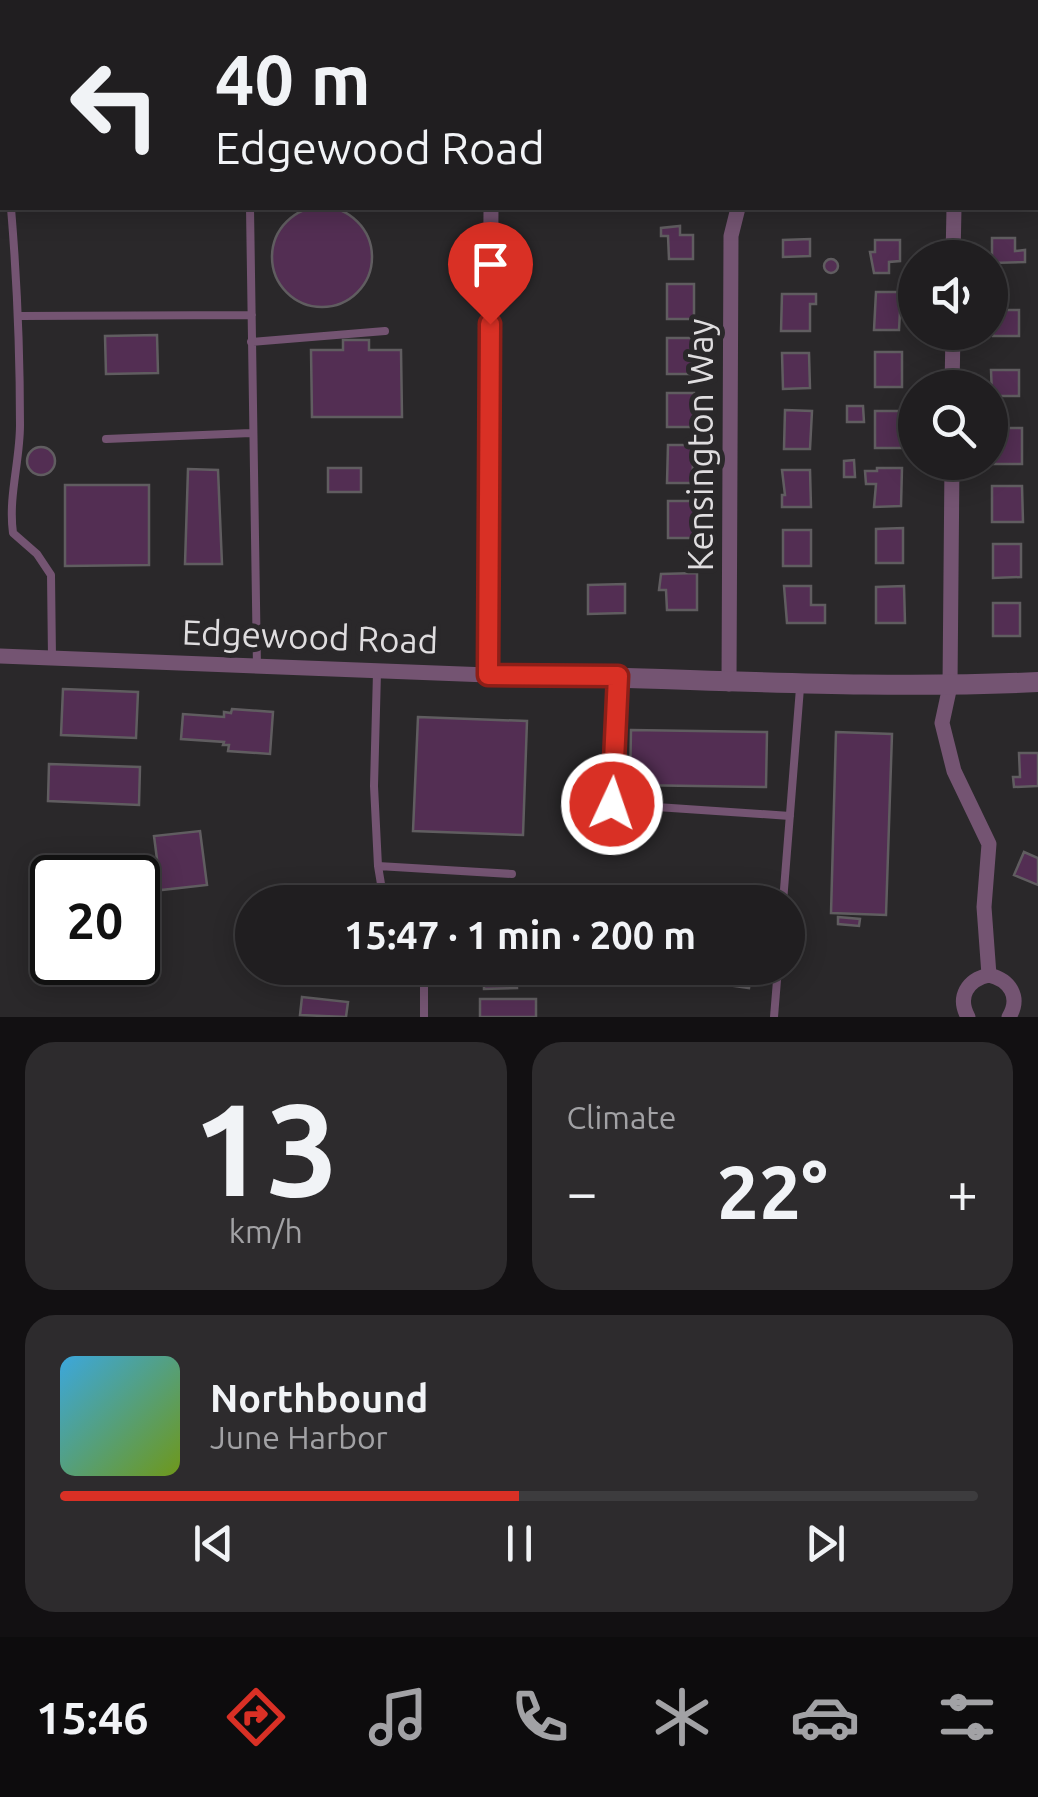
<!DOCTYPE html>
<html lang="en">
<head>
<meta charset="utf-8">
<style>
  body { margin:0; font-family:Ubuntu,sans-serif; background:#2d2b2d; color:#f1f3f6; height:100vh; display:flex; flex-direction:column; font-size:38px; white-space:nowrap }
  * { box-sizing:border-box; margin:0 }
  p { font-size:32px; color:#a2a2a5 }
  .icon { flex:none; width:55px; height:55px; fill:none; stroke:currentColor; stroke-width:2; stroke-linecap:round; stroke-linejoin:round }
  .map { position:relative; height:1017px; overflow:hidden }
  .drawer { display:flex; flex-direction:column; gap:25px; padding:25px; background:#121012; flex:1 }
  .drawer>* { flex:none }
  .hud { position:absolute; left:0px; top:0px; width:1040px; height:210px; box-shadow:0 5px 25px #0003,0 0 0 2px #3d3c3e; background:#201e20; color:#f1f3f6; overflow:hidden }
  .controls { position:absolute; left:898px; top:240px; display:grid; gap:20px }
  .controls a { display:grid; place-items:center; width:110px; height:110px; border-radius:50%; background:#201e20; box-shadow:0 5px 25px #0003,0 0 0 2px #3d3c3e; font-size:50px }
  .speed { position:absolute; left:30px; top:855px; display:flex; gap:20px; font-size:50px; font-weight:700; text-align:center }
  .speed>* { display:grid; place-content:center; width:130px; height:130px; border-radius:50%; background:#201e20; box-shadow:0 5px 25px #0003,0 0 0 2px #3d3c3e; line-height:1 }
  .speed .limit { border:5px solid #111; border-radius:15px; background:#fff; color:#111 }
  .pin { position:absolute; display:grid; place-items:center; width:85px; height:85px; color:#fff; margin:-102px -42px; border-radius:50% 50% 50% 0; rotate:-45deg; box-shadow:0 0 10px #0007 }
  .pin .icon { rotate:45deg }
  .me { position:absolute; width:110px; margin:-55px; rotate:3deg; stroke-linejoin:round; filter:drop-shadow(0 0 8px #0008) }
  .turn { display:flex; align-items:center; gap:35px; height:210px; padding:0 50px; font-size:45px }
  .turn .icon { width:130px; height:130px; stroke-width:2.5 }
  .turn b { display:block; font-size:70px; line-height:85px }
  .big { font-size:75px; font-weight:700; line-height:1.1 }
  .drawer .tile { flex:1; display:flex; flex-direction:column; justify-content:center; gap:15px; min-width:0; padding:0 35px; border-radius:30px; background:#2d2b2d }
  .drawer .dial { align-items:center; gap:0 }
  .dial b { font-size:130px; line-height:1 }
  .song { display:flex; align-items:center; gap:30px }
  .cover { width:120px; height:120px; border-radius:15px; background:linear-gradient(135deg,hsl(200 70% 55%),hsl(80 70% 35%)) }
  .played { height:10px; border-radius:5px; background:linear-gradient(90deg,#d93025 50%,#3d3c3e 50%) }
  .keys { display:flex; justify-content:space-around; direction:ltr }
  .heat { display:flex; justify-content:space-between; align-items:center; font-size:55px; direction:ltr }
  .drawer .tiles { flex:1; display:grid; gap:25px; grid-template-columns:1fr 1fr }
  .tile:last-child { grid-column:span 2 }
  .trip { position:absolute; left:235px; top:885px; width:570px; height:100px; border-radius:50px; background:#201e20; box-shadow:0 5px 25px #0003,0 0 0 2px #3d3c3e; font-weight:700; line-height:100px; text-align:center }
  .tabs { display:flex; height:160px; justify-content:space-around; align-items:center; background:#0d0c0d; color:#a2a2a5 }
  .tabs .icon { width:70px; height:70px }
  .tabs .active { color:#d93025 }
  .tabs b { font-size:45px; color:#f1f3f6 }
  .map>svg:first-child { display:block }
</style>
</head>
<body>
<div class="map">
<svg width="1038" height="1017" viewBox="0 0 1038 1017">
  <rect width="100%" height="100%" fill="#2a282a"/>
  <path fill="#532e53" stroke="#605d60" stroke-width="2.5" d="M128 0H208V2H128Z
    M272 257a50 50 0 1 1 100 0a50 50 0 1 1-100 0Z
    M680 226V235H693V259H669L668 236H661V228Z
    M992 238H1015V251L1025 250V262L992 263Z
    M810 239V256L783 257V240Z
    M875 240H900V261L889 262V273H874L870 252H875Z
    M824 266a7 7 0 1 1 14 0a7 7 0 1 1-14 0Z
    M667 284H694V319H667Z
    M876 292H901L899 330H874Z
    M782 294H816V304H810V331H781Z
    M993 310H1019V336H993Z
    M157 335 158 373 106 374 105 336Z
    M667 338H695V374H667Z
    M343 340H369V350H401L402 417H312L311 350H343Z
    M875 352H902V387H875Z
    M782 353H809L810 388 783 389Z
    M991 370H1019V396H992Z
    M667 393H694V427H667Z
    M847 406H863L864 422H847Z
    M785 410 812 411 810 449H784Z
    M875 411H903L904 448H875Z
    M992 428H1022V464H992Z
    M668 445H694L692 483H667Z
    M27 461a14 14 0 1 1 28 0a14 14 0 1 1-28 0Z
    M854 460 855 477H844V461Z
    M328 468H361V492H328Z
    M877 468H902L901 506 874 507 876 484H866L865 471H877Z
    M188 469 218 470 222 564H185Z
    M782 470H810L811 507H782V495H785Z
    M65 485H149V565L65 566Z
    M992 486H1022L1023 522H992Z
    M668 501H696V538H668Z
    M903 528V563H876V529Z
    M783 530H811V566H783Z
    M993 544H1021V577L993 578Z
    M697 573V610H667L666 590H659L661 574Z
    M625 584V613L588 614V585Z
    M784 586H811V605H825V623H787Z
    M904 586 905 623H876V587Z
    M993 603H1020V636H993Z
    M63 689 138 692 136 738 61 735Z
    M232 709 273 712 270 754 228 751 229 745H223L224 742 181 739 183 714 224 717V712L231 713Z
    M418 717 527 721 523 835 413 831Z
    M631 730 767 732 766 787 630 785Z
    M836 732 892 734 886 915 831 913Z
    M1019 753H1038V786L1014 787 1013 777H1020Z
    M49 764 140 767 139 805 48 801Z
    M200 831 207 885 161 890 154 836Z
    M1024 852 1038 858V885L1014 875Z
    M838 917 860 919 859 926 838 924Z
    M484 968H516L517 988 484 989Z
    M715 968H752L749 988 713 983Z
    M302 997 348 1002 346 1017 300 1015Z
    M480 999H536V1017H480Z"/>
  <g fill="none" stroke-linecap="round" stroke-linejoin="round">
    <path stroke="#745472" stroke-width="8" d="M247 0V2
      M0 86H2
      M11 208C17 280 20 352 20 425 20 461 8 497 13 533L37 554 51 575 52 658
      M250 208 257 668
      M20 316 252 315
      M251 342 385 331
      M106 439 251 433
      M377 672 374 786 378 866 384 902
      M618 682 612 804 790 816
      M378 866 512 874
      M783 902 800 688
      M419 968 424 976V1017
      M774 1017 778 968"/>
    <path stroke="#745472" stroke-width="15" d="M486 0V2
      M953 258 954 208
      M952 388 953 332
      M952 462 950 686 942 723 954 771 989 844 984 907 989 975
      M0 656 488 675 491 208
      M729 684 731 236 738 208
      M968 1017C957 997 967 980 989 975 1010 980 1021 997 1009 1017"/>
    <path stroke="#745472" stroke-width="20" d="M488 675C671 676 854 691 1038 682"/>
  </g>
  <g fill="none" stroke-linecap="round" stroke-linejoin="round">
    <g stroke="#8d1f18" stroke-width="25">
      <path id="route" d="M490 324 488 675 618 676 612 804"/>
    </g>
    <use href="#route" stroke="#d93025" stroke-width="18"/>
  </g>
  <g text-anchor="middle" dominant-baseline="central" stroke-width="10" stroke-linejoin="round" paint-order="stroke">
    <g font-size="35" fill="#dfdddf" stroke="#2a282a">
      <text transform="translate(700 445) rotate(-90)">Kensington Way</text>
      <text transform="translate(310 636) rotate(2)">Edgewood Road</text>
    </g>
  </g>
</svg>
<div class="controls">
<a><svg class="icon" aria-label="sound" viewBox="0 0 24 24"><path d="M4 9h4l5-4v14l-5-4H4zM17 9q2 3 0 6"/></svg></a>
<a><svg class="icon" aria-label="search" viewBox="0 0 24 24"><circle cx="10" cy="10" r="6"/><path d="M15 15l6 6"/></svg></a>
</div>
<div class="speed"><div class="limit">20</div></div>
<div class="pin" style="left:490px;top:324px;background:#d93025"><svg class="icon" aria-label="arrive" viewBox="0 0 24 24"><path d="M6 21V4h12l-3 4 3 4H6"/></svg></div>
<svg class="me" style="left:612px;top:804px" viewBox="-20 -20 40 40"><circle r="17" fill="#d93025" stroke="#fff" stroke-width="3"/><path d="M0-11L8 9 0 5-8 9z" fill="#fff"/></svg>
<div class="trip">15:47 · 1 min · 200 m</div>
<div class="hud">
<div class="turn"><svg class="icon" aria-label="left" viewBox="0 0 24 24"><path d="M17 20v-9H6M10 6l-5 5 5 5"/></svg><div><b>40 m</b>Edgewood Road</div></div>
</div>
</div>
<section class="drawer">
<div class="tiles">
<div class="tile dial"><b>13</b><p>km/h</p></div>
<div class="tile"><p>Climate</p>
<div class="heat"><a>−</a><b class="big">22°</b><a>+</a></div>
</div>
<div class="tile">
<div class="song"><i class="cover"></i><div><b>Northbound</b><p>June Harbor</p></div></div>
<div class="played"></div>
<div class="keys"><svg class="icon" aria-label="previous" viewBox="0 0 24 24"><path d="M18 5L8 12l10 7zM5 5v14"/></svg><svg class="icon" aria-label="pause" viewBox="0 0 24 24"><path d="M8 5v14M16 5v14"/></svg><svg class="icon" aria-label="next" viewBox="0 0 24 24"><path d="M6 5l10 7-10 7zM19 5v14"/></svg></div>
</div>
</div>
</section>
<nav class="tabs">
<b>15:46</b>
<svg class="icon active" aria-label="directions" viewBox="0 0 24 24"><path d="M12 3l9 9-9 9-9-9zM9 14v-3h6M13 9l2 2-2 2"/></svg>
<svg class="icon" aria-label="music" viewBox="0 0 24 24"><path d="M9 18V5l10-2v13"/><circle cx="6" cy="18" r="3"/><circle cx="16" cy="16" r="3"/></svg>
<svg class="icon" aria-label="phone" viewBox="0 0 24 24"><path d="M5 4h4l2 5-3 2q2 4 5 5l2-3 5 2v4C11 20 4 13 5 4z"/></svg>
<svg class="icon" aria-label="climate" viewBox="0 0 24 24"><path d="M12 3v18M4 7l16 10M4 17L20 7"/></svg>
<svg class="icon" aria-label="car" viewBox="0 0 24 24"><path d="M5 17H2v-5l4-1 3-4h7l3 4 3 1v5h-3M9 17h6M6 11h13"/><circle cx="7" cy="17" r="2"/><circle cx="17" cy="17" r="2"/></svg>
<svg class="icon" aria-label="filters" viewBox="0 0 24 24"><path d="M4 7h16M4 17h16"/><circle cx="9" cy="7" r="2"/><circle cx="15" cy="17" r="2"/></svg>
</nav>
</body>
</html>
